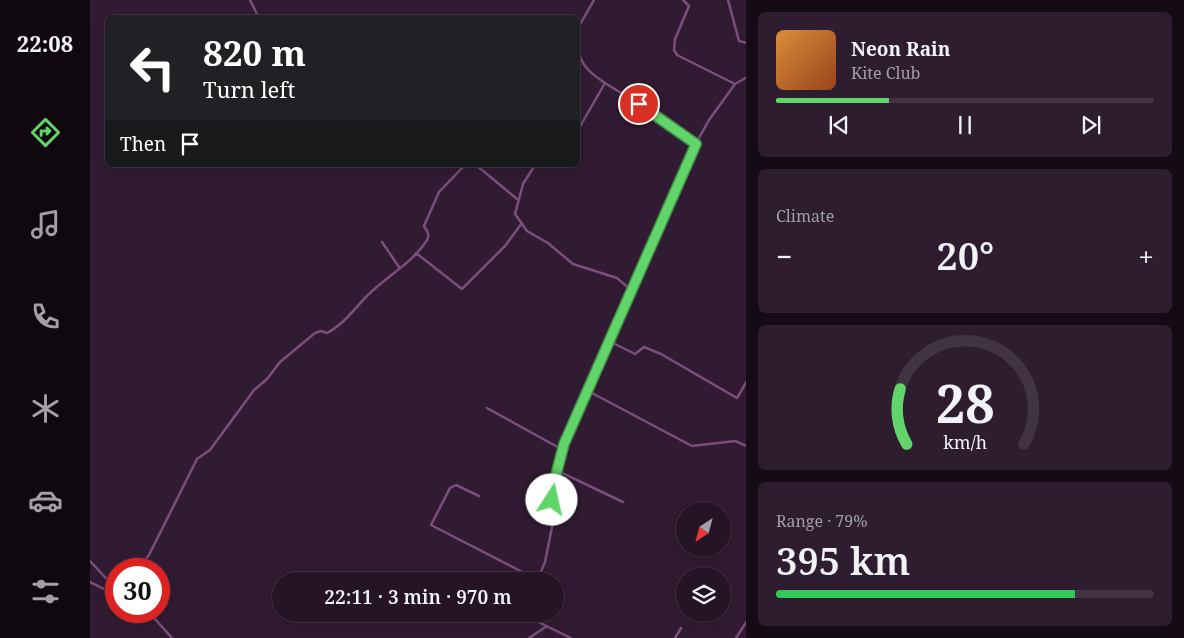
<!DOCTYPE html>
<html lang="en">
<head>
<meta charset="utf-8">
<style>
  body { margin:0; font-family:"Noto Serif",serif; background:#2d1d2e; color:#f1f3f6; height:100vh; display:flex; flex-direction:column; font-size:19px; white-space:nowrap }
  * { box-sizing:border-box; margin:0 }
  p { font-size:16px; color:#a39ea7 }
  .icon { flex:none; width:28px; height:28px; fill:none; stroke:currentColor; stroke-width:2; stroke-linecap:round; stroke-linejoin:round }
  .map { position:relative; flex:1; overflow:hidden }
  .side { display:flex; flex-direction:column; gap:12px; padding:12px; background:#140b15; width:438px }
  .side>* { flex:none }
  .hud { position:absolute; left:15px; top:15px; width:475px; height:152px; border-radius:8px; box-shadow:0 2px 12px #0003,0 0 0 1px #423343; background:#202124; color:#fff; overflow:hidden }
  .needle { width:32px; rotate:216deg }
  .controls { position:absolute; left:586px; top:502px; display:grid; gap:10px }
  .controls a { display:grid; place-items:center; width:55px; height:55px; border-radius:50%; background:#251426; box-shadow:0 2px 12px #0003,0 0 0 1px #423343; font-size:25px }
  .speed { position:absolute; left:15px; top:558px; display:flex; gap:10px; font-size:25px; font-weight:700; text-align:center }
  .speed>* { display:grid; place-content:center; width:65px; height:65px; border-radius:50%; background:#251426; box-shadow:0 2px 12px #0003,0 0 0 1px #423343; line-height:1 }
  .speed .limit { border:8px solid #d22; background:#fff; color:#111 }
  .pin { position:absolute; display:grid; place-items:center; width:42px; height:42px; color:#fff; margin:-21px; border:2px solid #fff; border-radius:50%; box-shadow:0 1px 5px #0007 }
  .me { position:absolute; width:55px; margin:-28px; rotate:10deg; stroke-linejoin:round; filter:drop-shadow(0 0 4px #0008) }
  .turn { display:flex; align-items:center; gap:18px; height:105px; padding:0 15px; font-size:22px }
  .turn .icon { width:65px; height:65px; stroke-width:2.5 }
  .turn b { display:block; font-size:35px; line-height:42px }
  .then { display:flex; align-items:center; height:48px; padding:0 15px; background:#0003; gap:10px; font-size:19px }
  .big { font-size:38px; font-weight:600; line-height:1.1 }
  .side .widget { flex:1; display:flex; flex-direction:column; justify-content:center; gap:8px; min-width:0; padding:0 18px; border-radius:8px; background:#2d1d2e }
  .side .dial { align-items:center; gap:0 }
  .dial svg { height:130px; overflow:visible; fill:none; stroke:#423343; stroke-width:7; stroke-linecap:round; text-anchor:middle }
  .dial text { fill:#f1f3f6; stroke:none }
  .song { display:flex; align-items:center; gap:15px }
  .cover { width:60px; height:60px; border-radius:8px; background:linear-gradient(135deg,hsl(30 70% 55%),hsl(20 70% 35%)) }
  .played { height:5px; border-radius:2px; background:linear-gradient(90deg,#61d56a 30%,#423343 30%) }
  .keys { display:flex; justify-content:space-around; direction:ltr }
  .heat { display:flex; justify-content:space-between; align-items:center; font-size:28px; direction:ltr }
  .charge { height:8px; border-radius:4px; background:linear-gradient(90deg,#34c759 79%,#423343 0) }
  .trip { position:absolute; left:182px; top:572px; width:292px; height:50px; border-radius:25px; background:#251426; box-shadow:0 2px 12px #0003,0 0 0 1px #423343; font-weight:600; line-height:50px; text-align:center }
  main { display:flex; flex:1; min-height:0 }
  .dock { display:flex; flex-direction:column; width:90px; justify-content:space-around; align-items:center; background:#0f080f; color:#a39ea7 }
  .dock .icon { width:35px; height:35px }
  .dock .current { color:#61d56a }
  .dock b { font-size:22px; color:#f1f3f6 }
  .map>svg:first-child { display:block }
</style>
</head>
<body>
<main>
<nav class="dock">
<b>22:08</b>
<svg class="icon current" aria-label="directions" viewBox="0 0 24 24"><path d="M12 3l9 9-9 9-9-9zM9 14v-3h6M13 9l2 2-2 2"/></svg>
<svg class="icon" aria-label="music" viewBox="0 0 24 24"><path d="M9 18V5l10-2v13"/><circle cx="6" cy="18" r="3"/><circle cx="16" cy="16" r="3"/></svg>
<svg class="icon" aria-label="phone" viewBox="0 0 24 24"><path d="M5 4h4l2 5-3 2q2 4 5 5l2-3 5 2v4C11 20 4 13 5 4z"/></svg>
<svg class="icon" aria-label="climate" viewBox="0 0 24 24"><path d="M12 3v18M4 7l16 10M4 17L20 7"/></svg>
<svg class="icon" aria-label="car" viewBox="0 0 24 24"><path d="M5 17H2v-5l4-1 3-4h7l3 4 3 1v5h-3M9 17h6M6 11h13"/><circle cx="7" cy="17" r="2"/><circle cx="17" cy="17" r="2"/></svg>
<svg class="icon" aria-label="filters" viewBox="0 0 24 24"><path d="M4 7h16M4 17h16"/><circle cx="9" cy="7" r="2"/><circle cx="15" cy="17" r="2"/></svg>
</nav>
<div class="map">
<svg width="657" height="638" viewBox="0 0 657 638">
  <rect width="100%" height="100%" fill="#311b32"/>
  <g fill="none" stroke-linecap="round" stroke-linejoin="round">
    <path stroke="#7a4f7c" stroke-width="2.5" d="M160 0 169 18
      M593 0 599 6 585 39 584 50 587 55 645 84 657 77
      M638 0 649 41 657 43
      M488 28 504 0
      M488 48C491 66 500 73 515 83
      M488 60 490 62 488 66
      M645 84 619 120 600 154 498 391 602 446 645 441 657 446
      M488 130 515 83 549 104 605 144
      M386 165 427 199
      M445 165 433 184 425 214 437 231 458 243 483 264 527 278 542 291
      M292 242 309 267
      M326 253 372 289 415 246 432 223
      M519 341 545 354 554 347 571 354 647 398 657 381
      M397 408 473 450
      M468 471 533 502
      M389 496 366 485 360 488 341 525 448 580
      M0 561 26 589
      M48 569 59 555 107 459 120 450 164 390 177 379 190 362 225 333 231 331 237 333C253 325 264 309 277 296 295 277 323 263 337 240 340 234 337 231 334 226L349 192 375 165
      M447 581 455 562 462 527 463 490 474 444 498 391
      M0 582 24 594 26 592
      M51 611 66 620
      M62 611 66 620 82 638
      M437 614 436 616 481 638
      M439 638 457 626
      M585 638 591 628
      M646 638 657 621"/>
  </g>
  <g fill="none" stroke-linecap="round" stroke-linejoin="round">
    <g stroke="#3f8a45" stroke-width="12">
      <path id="route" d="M462 500V490L474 444 606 144 549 104"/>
    </g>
    <use href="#route" stroke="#61d56a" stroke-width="9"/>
  </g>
</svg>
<div class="controls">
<a><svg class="needle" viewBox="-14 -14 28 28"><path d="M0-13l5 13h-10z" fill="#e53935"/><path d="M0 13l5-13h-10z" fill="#a39ea7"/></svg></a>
<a><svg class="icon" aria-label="layers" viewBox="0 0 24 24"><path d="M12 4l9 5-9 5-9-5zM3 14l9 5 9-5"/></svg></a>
</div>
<div class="speed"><div class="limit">30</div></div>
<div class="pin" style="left:549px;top:104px;background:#d93025"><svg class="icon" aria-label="arrive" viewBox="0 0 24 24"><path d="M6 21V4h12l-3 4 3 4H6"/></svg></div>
<svg class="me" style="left:462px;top:500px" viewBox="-20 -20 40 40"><circle r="19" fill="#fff"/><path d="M0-13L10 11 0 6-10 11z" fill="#61d56a"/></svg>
<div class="trip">22:11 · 3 min · 970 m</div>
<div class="hud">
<div class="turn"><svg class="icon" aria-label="left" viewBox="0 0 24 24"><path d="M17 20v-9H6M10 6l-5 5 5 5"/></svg><div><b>820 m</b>Turn left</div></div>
<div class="then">Then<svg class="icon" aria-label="arrive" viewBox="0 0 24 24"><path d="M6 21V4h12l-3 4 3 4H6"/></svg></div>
</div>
</div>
<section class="side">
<div class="widget">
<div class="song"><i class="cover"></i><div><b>Neon Rain</b><p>Kite Club</p></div></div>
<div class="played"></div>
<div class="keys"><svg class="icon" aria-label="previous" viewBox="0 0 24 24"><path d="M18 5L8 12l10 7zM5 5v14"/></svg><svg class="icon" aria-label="pause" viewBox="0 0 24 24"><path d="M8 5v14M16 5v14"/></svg><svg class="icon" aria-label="next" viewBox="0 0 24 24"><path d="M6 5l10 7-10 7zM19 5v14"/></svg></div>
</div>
<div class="widget"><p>Climate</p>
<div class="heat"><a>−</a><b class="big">20°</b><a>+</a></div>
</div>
<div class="widget dial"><svg viewBox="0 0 100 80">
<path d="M14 69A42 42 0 1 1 86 69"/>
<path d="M14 69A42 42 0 0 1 10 35" stroke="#61d56a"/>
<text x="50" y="56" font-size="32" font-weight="700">28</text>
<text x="50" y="72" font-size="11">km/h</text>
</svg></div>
<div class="widget"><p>Range · 79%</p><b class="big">395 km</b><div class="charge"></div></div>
</section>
</main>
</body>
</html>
